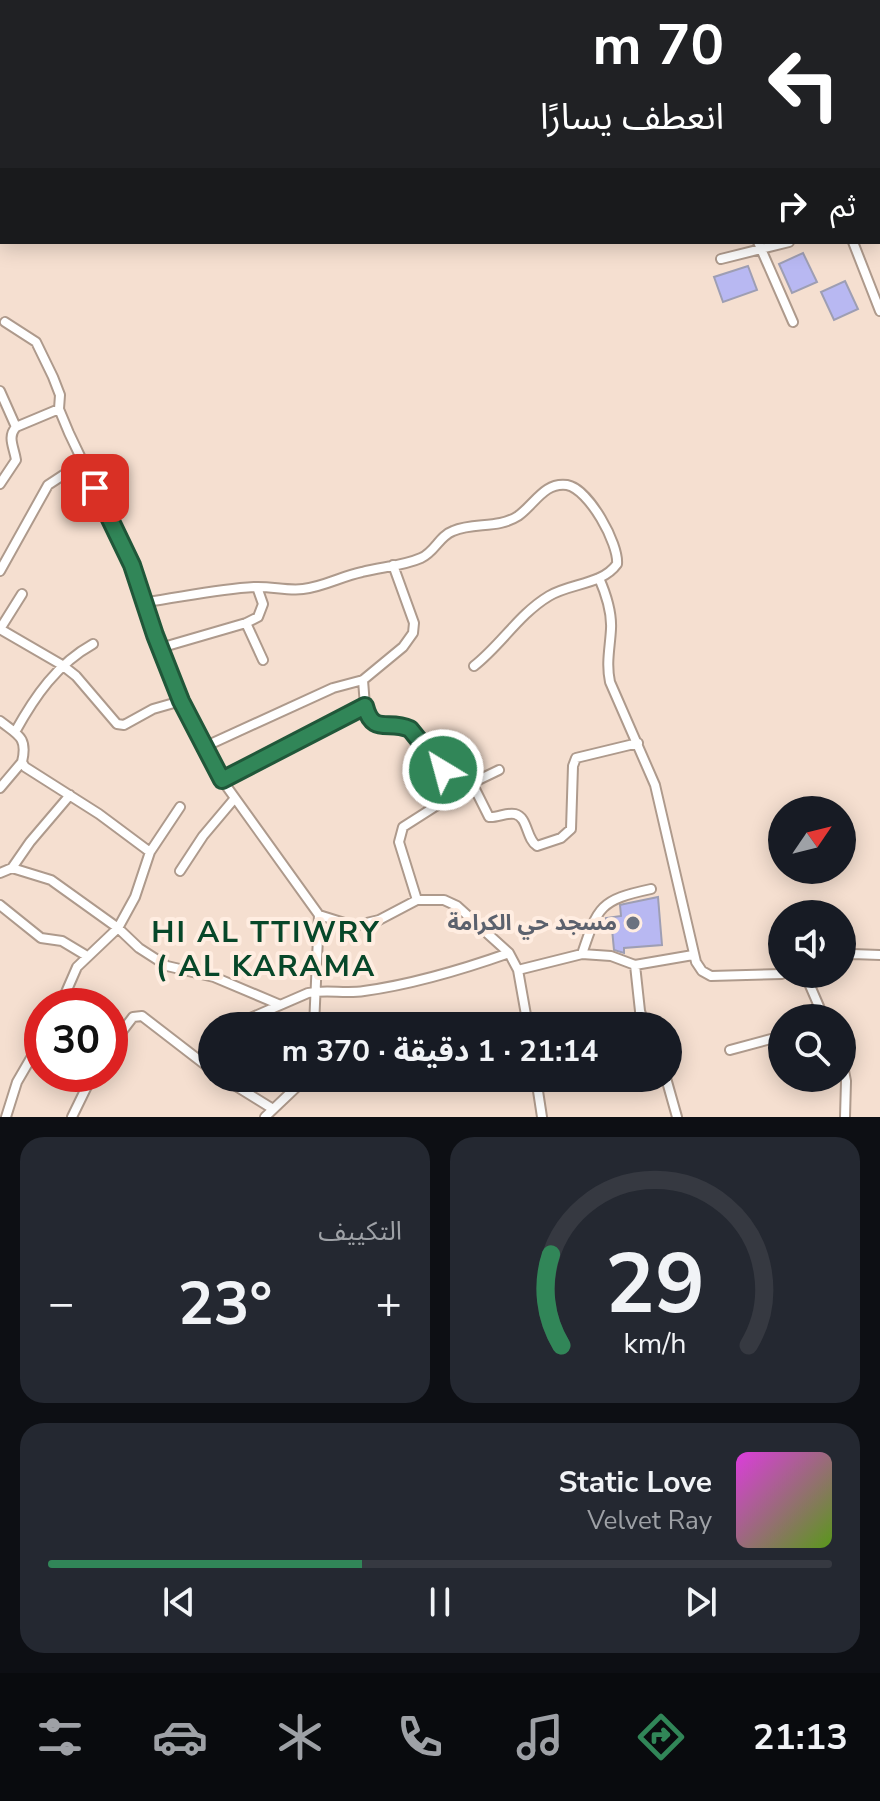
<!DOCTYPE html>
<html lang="ar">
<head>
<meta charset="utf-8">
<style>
  body { margin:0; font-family:"Nunito Sans","Noto Sans Arabic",sans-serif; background:#242831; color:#f1f3f6; direction:rtl; height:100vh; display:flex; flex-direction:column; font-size:30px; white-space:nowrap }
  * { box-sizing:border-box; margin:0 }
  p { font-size:26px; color:#9ea1a6 }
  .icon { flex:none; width:44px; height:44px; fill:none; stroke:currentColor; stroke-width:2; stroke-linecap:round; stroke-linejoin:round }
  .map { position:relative; height:1117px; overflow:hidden; direction:ltr }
  .side { display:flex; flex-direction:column; gap:20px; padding:20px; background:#0d0f14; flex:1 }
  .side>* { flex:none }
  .top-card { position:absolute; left:0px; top:0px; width:880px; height:244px; box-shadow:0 4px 20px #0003; direction:rtl; background:#202124; color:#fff; overflow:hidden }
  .needle { width:52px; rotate:55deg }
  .tools { position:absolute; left:768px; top:796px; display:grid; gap:16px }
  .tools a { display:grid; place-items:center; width:88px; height:88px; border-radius:50%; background:#171b24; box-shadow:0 4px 20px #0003; font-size:40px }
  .speed { position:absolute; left:24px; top:988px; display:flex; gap:16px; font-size:40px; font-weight:700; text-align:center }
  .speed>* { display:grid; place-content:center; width:104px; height:104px; border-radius:50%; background:#171b24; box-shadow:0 4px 20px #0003; line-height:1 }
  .speed .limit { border:12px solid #d22; background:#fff; color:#111 }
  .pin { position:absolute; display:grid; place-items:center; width:68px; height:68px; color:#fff; margin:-34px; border-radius:16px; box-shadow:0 4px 12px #0006 }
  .me { position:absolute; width:88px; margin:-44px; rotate:323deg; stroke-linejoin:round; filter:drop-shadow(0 0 6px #0008) }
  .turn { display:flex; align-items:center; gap:28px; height:168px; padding:0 24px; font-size:36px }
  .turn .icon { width:104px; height:104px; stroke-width:2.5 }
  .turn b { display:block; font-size:56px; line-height:68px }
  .then { display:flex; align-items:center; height:76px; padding:0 24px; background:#0003; gap:16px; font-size:30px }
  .big { font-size:60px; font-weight:700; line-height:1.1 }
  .side .card { flex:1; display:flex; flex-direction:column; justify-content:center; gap:12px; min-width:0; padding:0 28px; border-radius:24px; background:#242831 }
  .side .dial { align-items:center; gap:0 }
  .dial svg { height:208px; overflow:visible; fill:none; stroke:#363941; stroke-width:7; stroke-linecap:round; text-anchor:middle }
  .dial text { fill:#f1f3f6; stroke:none }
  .song { display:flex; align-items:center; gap:24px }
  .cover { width:96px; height:96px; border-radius:12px; background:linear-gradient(135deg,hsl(300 70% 55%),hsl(90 70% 35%)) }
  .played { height:8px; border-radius:4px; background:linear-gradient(90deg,#318658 40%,#363941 40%) }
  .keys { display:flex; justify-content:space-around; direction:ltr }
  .heat { display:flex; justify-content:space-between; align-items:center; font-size:44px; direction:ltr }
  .side .tiles { flex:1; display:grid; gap:20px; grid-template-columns:1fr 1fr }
  .card:last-child { grid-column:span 2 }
  .trip { position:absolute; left:198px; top:1012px; width:484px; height:80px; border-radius:40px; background:#171b24; box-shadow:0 4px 20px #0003; font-weight:700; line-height:80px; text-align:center; direction:rtl }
  .dock { display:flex; height:128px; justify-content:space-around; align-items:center; background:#090b0e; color:#9ea1a6 }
  .dock .icon { width:56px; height:56px }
  .dock .active { color:#318658 }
  .dock b { font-size:36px; color:#f1f3f6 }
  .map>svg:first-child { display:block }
</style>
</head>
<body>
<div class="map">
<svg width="880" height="1117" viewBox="0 0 880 1117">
  <rect width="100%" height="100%" fill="#f5dfd0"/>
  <path fill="#b8b8f2" stroke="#9e9eb3" stroke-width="2" d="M803 253 817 282 792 293 779 264Z
    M748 266 757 290 723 302 714 277Z
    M845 281 858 309 834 320 821 292Z
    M658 897 662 945 624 948V953L614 950 612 929 607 930 606 918 621 916 620 905 624 904Z"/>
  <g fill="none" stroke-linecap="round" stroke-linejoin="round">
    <g stroke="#ae9a8c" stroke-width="12">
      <path id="street" d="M508 0 509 1
        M702 0V2
        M862 0 863 2
        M316 2 318 0
        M878 38H880
        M758 242 793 322
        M853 242 880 311
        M721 259 789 242
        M5 322 36 342 53 377 60 395 59 409 69 433 132 565 160 648 208 756 222 780 319 915 354 926 379 920 417 900H444L457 906 509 953 518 970 528 1026
        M0 391 16 427
        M0 484 16 460C14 447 7 437 16 427L59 409
        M0 571 48 485 83 462
        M599 578C606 594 612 611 611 629 610 648 606 663 610 682L655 785 696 962 702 971 711 976 782 974
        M146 602C182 597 218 589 254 587 271 586 287 591 303 589 323 587 342 576 362 572 381 567 403 566 421 558 435 552 439 536 453 531 474 522 498 529 518 516 535 504 544 482 567 485 589 489 619 544 617 564 602 585 570 583 549 596 519 614 501 645 474 666
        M246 623 263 660
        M0 629 62 665 76 676 117 724 124 725 153 709 181 701
        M0 629 22 594
        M160 648 246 623 258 617 263 604 257 587
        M365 706C373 740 391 715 411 729 430 744 444 771 458 791
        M0 721C18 735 28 737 22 762L25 767 99 814 150 852
        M15 732C35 696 57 664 93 644
        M204 747 333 688 363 680 403 647 413 633 414 623 393 565
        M222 780 365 706 363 680
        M472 783 489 817C497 818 507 812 515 814 528 817 526 839 537 846L561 838 571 829 573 766 576 758 638 743
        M0 788 22 762
        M12 868 51 880 118 928 139 948 167 966 214 977 278 1004
        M180 871 203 836 235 798
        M0 873 12 868 30 842 70 795
        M417 900 399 842 403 827 472 783 499 770
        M0 905 41 938 62 941 87 956
        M582 954C598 906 600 900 651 889
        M842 958 852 954 880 955
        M635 965 640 1011 645 1026
        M518 970 582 954 611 956 635 965 693 955
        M805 974 824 1018
        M60 1006 77 967 118 928 135 897 150 852 180 807
        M232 1026 308 993C326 989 345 994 364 991 415 984 461 970 509 953
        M314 1026 319 915
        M110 1047 133 1017 142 1016 212 1070
        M730 1050 782 1036
        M842 1060 846 1081 845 1117
        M223 1078 273 1109
        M536 1078 542 1117
        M666 1078 677 1117
        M6 1117 17 1082 42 1039
        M72 1117 93 1074
        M265 1117 306 1078"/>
    </g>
    <use href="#street" stroke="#fff" stroke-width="8"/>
  </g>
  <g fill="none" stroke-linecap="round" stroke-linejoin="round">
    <g stroke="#205739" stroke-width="20">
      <path id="route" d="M95 488 132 565 155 635 181 701 222 780 365 706C373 736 388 719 410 729L443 770"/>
    </g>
    <use href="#route" stroke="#318658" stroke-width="14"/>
  </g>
  <circle fill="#6b7280" stroke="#ffede1" stroke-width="3" cx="633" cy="923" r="8"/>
  <g text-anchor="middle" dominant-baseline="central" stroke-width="8" stroke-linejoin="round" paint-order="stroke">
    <g font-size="22" font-weight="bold" fill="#5b616d" stroke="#ffede1" text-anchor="end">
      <text x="617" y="923">مسجد حي الكرامة</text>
    </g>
    <g font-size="30" font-weight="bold" letter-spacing="2" fill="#074729" stroke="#ffede1">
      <text x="266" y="932">HI AL TTIWRY<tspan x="266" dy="34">( AL KARAMA</tspan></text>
    </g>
  </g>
</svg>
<div class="tools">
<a><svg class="needle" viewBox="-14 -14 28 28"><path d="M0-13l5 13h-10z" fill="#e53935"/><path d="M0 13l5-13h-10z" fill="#9ea1a6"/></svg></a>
<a><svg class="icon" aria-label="sound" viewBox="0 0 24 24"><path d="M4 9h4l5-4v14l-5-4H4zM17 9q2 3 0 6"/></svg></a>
<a><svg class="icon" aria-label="search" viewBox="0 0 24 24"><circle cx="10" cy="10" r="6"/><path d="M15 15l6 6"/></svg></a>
</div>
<div class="speed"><div class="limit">30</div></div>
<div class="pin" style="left:95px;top:488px;background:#d93025"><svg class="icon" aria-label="arrive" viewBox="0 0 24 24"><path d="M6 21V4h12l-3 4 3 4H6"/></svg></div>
<svg class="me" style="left:443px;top:770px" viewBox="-20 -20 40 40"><circle r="17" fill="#318658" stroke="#fff" stroke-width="3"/><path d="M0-11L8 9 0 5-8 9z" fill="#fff"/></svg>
<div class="trip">21:14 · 1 دقيقة · 370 m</div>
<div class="top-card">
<div class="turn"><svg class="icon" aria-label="left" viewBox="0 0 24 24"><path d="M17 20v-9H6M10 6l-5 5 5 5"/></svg><div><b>70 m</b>انعطف يسارًا</div></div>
<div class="then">ثم<svg class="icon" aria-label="right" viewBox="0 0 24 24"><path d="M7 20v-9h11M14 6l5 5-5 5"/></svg></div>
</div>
</div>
<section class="side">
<div class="tiles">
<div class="card dial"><svg viewBox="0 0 100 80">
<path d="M14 69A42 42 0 1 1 86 69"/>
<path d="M14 69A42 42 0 0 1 10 34" stroke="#318658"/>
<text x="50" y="56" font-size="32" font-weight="700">29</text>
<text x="50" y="72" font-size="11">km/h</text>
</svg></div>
<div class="card"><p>التكييف</p>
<div class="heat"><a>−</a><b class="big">23°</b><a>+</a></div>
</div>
<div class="card">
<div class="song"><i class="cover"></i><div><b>Static Love</b><p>Velvet Ray</p></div></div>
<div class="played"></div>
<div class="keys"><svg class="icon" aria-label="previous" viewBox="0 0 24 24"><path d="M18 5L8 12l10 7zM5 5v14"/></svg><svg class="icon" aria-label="pause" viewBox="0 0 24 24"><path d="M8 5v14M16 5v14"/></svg><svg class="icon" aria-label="next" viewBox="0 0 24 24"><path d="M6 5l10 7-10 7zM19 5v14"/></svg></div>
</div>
</div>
</section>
<nav class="dock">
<b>21:13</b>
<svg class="icon active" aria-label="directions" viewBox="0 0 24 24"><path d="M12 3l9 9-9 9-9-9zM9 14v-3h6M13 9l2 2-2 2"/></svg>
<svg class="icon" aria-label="music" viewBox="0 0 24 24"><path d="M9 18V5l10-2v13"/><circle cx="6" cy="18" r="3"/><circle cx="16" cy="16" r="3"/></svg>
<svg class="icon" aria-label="phone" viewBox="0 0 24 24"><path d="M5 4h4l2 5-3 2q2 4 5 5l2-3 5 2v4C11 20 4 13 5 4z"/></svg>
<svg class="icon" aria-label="climate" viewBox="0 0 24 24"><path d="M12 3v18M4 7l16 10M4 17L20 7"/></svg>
<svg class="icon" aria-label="car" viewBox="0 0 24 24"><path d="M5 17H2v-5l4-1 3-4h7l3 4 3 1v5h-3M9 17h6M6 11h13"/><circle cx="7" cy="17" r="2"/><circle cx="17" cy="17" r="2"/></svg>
<svg class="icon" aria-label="filters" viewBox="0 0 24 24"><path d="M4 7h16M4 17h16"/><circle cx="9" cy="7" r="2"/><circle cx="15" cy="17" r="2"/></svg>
</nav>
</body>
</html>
